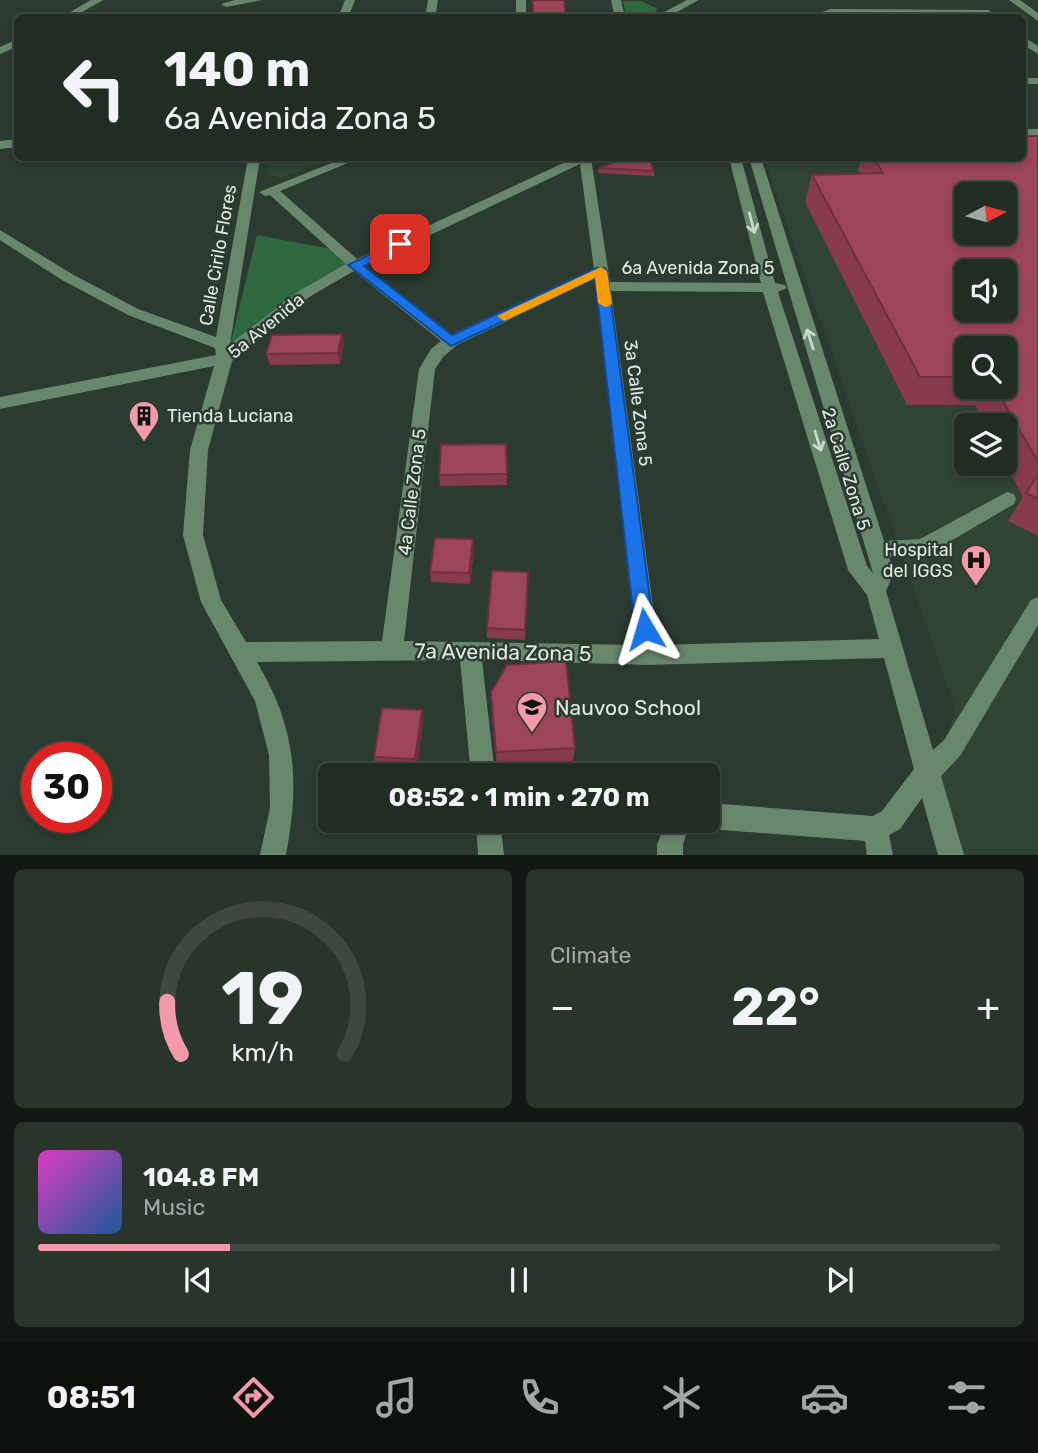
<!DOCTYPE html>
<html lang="en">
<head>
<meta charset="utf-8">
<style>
  body { margin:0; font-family:Rubik,sans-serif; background:#29342b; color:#f1f3f6; height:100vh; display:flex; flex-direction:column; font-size:26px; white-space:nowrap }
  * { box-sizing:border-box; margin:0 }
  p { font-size:23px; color:#a2a7a6 }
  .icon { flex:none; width:38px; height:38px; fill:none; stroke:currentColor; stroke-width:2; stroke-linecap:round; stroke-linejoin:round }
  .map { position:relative; height:855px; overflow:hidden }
  .side { display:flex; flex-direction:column; gap:14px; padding:14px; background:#121813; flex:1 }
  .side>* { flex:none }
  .hud { position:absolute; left:14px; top:14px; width:1012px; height:147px; border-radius:10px; box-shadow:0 4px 10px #0003,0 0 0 2px #3e4841; background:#212c23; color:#f1f3f6; overflow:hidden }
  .needle { width:46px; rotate:84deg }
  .fabs { position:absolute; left:954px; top:182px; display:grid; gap:14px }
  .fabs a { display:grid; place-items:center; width:63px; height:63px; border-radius:10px; background:#212c23; box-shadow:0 4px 10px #0003,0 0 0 2px #3e4841; font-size:35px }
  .speed { position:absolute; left:21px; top:742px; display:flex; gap:14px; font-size:35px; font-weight:700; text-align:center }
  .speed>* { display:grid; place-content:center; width:91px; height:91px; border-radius:50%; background:#212c23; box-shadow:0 4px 10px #0003,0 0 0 2px #3e4841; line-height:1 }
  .speed .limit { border:10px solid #d22; background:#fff; color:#111 }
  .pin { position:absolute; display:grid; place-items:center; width:60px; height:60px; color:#fff; margin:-30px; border-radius:14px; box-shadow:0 4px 10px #0006 }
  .me { position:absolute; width:77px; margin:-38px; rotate:353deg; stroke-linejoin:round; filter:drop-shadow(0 0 5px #0008) }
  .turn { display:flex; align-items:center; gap:24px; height:147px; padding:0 35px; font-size:32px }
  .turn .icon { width:91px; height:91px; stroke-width:2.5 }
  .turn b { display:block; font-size:49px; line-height:60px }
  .big { font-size:52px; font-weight:700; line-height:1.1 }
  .side .card { flex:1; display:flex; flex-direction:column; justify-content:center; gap:10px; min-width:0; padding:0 24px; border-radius:10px; background:#29342b }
  .side .dial { align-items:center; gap:0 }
  .dial svg { height:182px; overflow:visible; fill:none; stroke:#3e4841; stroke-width:7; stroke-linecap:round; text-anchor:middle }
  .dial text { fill:#f1f3f6; stroke:none }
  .song { display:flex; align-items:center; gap:21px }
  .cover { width:84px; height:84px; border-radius:10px; background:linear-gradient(135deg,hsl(310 70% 55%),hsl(210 70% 35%)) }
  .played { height:7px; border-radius:4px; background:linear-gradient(90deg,#f39aaa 20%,#3e4841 20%) }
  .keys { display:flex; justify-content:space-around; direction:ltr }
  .heat { display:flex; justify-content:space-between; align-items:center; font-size:38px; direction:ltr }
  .side .tiles { flex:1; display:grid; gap:14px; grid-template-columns:1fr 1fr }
  .card:last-child { grid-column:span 2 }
  .trip { position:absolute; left:318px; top:763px; width:402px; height:70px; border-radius:10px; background:#212c23; box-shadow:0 4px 10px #0003,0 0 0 2px #3e4841; font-weight:700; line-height:70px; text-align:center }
  .dock { display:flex; height:112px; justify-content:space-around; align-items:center; background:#0d120e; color:#a2a7a6 }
  .dock .icon { width:49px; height:49px }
  .dock .active { color:#f39aaa }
  .dock b { font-size:32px; color:#f1f3f6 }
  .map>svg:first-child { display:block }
</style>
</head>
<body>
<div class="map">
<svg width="1038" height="855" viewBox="0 0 1038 855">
  <rect width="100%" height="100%" fill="#2c3b2f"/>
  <path fill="#2f4433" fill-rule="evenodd" d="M1038 142V854H955L935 772 956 710 764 158H1022ZM966 194H1004V233H966ZM966 271H1004V310H966ZM966 348H1004V387H966ZM966 425H1004V464H966Z
    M268 158H339L280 178 267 174Z"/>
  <path fill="#2f673e" d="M623 1H641L658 9 649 17H626Z
    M257 235 331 249 351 268 228 354Z"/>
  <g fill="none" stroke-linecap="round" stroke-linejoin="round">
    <path fill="#68886e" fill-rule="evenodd" d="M91 0H103L72 18H60Z
      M235 0H262L226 7 221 4Z
      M345 0H355L348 18H338Z
      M428 0H438L435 18H425Z
      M516 0H526V18H516Z
      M611 0H621L625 18H615Z
      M687 0H699L666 18H653Z
      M1009 0H1020L1038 13V21Z
      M831 9 988 10 993 13 988 16 831 15 804 18Z
      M1022 36 1038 46V54L1022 44Z
      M18 39V46L0 54V47Z
      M1022 78H1038V84H1022Z
      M1022 129H1038V137H1022Z
      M18 139V147L0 149V141Z
      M248 158H260L230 344 299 291 346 264 270 195 265 196 259 192 344 158H360L280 191 357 259 574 158H591L610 282 761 283 729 158H741L775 283 785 285 787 288 778 292 867 566 873 573 749 158H761L884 541 920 539 1007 492 1014 494 1016 499 1014 504 930 553 889 557 894 572 886 591 933 750 944 740 1031 600 1038 597V625L960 756 941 776 964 855H938L922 798 900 829 889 835 893 855H867L865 841 709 829 700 825 698 821H709V803L873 816 882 811 914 769 884 658 648 665 482 660 495 775H471L460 660 257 662C296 728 300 780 286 855H260L270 808 269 755 255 701 201 602 183 535 190 450 214 366 0 409V397L216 355 215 348 128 315 62 280 0 240V230L72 274 138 309 216 337ZM580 164 594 269 452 334 365 266ZM354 271 441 341 431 349 419 369 382 641 246 642 221 600 203 535 208 450 232 361 309 297ZM595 279 636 645 404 641 435 369 443 357 457 345ZM611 291 763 292 848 570 867 595 879 639 658 645Z
      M476 821H500L504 855H478Z
      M666 821H690L683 845V855H657V845Z"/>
  </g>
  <path fill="#873b4d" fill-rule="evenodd" d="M1038 136V536L1008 521 1023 497 1004 461V425H985L975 405H907L805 202 812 175 860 174 858 170 862 158H1022ZM966 348 1004 387H966Z
    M319 158H338L328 162Z
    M599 168 654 171V176L598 173Z
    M342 334 344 345 340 364 270 365 266 354Z
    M506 444 507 485 440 486 439 475Z
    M474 550 470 584 431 582 430 572Z
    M528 572 525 640 487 638V628Z
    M491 706 575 748 573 761 497 765Z
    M423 720 417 768 376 766 374 757Z"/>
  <path fill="#6e303e" d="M218 158H238L219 160Z
    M327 158H338L328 162Z
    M342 334 344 345 340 364 338 353Z
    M473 539 474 550 470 584 469 573Z
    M422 710 423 720 417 768 415 759Z"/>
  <path fill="#9d4559" stroke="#6e303e" stroke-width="2" fill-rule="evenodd" d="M533 0H564L566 18H533Z
    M1022 136H1038V462L995 387H1004V348H966V377H920L812 175 883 173 874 158H1022ZM966 194H1004V233H966ZM966 271H1004V310H966Z
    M626 158H649L654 171 599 168Z
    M342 334 338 353 266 354 272 335Z
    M506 444 507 474 439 475 441 445Z
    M1038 475V499L1026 493Z
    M435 538 473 539 469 573 430 572Z
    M492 571 528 572 525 630 487 628Z
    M566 661 575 748 496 752 491 692 507 665Z
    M382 708 422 710 415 759 374 757Z"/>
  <defs><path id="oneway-shaft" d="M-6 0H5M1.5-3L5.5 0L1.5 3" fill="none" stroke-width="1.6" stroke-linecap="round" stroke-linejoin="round" transform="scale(1.75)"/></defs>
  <g stroke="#cad7cc">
    <use href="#oneway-shaft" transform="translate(752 223) rotate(75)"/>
    <use href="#oneway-shaft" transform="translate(810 339) rotate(-108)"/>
    <use href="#oneway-shaft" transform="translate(818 441) rotate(73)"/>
  </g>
  <path fill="#1a73e8" stroke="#114b97" stroke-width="2" d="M400 240 405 241V246L364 266 452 335 596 268H605L607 271 654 629 652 635 645 637 638 635 635 629 595 278 451 346 348 265Z"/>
  <path fill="#f59e0b" d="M601 267 607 271 612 303 610 306 605 307 598 303 595 278 509 319 504 321 497 316Z"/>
  <defs>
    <g id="building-pin" transform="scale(1.575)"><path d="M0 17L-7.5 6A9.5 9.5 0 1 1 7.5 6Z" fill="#f39aaa" stroke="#2c3b2f"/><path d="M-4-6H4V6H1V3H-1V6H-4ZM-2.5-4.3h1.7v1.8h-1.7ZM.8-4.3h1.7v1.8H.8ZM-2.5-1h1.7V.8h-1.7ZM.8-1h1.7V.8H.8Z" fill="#111"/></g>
    <g id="hospital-pin" transform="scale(1.575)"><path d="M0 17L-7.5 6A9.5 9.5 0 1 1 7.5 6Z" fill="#f39aaa" stroke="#2c3b2f"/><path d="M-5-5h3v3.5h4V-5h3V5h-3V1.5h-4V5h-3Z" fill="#111"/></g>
    <g id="school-pin" transform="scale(1.575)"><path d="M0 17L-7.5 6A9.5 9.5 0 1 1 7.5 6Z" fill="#f39aaa" stroke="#2c3b2f"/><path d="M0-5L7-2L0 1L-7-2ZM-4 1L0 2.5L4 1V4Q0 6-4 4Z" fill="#111"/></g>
  </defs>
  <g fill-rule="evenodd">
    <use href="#building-pin" x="144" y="416"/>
    <use href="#hospital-pin" x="976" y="560"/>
    <use href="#school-pin" x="532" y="707"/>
  </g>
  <g text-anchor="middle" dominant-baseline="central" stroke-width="5" stroke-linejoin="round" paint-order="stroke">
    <g font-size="18" fill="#e2ebe3" stroke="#2c3b2f">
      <text transform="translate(218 255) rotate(-80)">Calle Cirilo Flores</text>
      <text x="698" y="268">6a Avenida Zona 5</text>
      <text transform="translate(266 326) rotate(-39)">5a Avenida</text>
      <text transform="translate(638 403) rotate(83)">3a Calle Zona 5</text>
      <text transform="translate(846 469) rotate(73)">2a Calle Zona 5</text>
      <text transform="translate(412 492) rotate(-83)">4a Calle Zona 5</text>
    </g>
    <g font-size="18" fill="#e2ebe3" stroke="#2c3b2f" text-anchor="start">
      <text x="167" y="416">Tienda Luciana</text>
      <text x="953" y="550" text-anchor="end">Hospital<tspan x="953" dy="21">del IGGS</tspan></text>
    </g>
    <g font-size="21" fill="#e2ebe3" stroke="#2c3b2f">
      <text transform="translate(503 652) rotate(1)">7a Avenida Zona 5</text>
    </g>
    <g font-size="21" fill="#e2ebe3" stroke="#2c3b2f" text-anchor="start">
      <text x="555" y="707">Nauvoo School</text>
    </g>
  </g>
</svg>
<div class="fabs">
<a><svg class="needle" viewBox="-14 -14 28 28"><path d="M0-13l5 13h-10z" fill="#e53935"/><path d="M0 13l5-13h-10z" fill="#a2a7a6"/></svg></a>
<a><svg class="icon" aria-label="sound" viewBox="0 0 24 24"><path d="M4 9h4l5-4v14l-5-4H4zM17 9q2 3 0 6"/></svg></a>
<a><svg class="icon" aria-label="search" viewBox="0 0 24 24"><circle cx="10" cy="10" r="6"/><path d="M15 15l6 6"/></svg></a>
<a><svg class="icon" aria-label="layers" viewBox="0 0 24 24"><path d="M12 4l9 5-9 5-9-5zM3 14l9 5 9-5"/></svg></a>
</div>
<div class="speed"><div class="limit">30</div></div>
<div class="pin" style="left:400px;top:244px;background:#d93025"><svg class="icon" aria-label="arrive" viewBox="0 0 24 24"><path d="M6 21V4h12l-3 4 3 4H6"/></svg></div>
<svg class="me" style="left:645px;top:629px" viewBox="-20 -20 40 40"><path d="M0-17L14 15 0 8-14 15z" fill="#1a73e8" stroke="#fff" stroke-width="4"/></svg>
<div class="trip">08:52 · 1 min · 270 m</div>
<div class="hud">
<div class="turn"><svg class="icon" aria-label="left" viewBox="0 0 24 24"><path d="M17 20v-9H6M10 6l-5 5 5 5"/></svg><div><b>140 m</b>6a Avenida Zona 5</div></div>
</div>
</div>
<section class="side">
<div class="tiles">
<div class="card dial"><svg viewBox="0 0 100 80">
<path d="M14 69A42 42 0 1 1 86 69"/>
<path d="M14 69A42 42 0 0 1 8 46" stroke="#f39aaa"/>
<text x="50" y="56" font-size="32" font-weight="700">19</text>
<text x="50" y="72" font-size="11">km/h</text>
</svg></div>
<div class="card"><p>Climate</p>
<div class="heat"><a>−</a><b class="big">22°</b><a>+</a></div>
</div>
<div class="card">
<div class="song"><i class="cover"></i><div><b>104.8 FM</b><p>Music</p></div></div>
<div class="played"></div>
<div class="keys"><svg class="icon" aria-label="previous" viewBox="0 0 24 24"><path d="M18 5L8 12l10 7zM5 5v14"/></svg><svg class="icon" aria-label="pause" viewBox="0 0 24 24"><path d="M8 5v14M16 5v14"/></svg><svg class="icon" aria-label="next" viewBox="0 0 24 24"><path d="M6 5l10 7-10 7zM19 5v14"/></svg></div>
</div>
</div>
</section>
<nav class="dock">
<b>08:51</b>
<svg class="icon active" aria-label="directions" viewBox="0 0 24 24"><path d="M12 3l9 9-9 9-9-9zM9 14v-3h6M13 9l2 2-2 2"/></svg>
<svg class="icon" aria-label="music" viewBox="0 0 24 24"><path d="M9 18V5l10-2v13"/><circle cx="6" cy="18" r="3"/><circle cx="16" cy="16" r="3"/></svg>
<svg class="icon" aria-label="phone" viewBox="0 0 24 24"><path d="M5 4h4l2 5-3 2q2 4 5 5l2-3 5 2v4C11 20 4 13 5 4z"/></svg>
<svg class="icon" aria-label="climate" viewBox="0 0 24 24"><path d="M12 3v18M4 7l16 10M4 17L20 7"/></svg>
<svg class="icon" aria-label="car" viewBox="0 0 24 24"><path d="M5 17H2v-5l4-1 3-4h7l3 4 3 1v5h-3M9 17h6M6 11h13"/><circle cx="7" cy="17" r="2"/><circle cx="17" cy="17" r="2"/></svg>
<svg class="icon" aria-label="filters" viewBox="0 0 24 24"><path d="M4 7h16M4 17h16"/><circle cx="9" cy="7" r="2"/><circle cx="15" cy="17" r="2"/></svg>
</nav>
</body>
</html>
